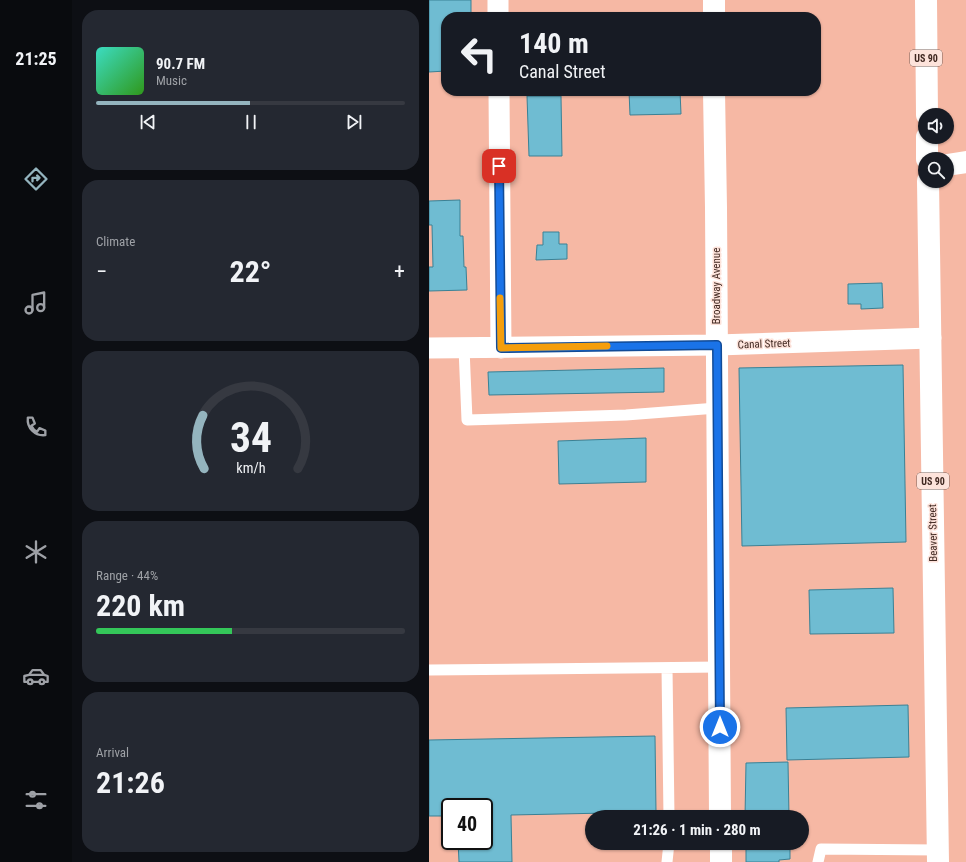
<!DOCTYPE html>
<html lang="en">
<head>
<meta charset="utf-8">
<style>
  body { margin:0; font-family:"Roboto Condensed",sans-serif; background:#242831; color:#f1f3f6; height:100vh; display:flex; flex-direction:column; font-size:15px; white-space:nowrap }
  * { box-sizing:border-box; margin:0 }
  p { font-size:13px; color:#9ea1a6 }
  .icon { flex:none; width:22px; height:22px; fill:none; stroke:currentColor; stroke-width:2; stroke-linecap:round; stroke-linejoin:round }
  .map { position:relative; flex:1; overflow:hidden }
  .panel { display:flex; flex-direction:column; gap:10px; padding:10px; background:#0d0f14; width:357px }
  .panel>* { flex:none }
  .top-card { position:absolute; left:12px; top:12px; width:380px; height:84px; border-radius:16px; box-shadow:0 1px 3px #0004; background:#171b24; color:#f1f3f6; overflow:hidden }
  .controls { position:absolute; left:489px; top:108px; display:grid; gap:8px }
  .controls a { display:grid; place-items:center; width:36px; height:36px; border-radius:50%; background:#171b24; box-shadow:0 1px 3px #0004; font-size:20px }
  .speed { position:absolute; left:12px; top:798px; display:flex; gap:8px; font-size:20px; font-weight:700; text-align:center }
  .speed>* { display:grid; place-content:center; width:52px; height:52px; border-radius:50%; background:#171b24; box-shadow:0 1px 3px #0004; line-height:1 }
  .speed .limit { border:2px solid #111; border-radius:6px; background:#fff; color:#111 }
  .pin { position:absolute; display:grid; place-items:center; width:34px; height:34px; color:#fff; margin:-17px; border-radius:8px; box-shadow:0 2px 6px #0006 }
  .me { position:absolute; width:44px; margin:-22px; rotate:0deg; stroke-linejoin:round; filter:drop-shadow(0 0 3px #0008) }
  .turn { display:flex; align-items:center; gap:14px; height:84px; padding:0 12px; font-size:18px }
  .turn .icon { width:52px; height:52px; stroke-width:2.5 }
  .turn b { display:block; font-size:28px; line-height:34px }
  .big { font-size:30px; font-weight:700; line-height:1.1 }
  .panel .tile { flex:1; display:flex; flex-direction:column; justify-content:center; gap:6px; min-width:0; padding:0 14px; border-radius:16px; background:#242831 }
  .panel .dial { align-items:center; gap:0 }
  .dial svg { height:104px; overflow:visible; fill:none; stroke:#363941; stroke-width:7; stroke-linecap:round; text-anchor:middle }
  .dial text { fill:#f1f3f6; stroke:none }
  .song { display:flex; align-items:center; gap:12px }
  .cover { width:48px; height:48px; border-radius:6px; background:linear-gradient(135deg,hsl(170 70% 55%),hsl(110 70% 35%)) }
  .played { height:4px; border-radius:2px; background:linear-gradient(90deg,#94b4be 50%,#363941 50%) }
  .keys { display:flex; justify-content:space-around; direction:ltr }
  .heat { display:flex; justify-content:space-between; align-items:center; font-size:22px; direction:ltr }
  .charge { height:6px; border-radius:3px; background:linear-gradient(90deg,#34c759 44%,#363941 0) }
  .trip { position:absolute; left:156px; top:810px; width:224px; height:40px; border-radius:20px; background:#171b24; box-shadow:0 1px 3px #0004; font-weight:700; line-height:40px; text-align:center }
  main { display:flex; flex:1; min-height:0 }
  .tabs { display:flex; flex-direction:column; width:72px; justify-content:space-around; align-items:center; background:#090b0e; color:#9ea1a6 }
  .tabs .icon { width:28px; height:28px }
  .tabs .on { color:#94b4be }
  .tabs b { font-size:18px; color:#f1f3f6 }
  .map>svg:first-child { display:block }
</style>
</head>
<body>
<main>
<nav class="tabs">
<b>21:25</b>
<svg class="icon on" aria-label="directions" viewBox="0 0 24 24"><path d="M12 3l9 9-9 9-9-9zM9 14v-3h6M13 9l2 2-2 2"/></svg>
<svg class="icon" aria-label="music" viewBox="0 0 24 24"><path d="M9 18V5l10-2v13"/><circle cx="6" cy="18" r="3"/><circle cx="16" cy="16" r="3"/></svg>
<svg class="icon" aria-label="phone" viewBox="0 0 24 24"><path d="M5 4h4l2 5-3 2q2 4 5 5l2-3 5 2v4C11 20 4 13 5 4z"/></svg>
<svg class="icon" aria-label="climate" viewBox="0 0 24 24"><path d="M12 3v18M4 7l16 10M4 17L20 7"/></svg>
<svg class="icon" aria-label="car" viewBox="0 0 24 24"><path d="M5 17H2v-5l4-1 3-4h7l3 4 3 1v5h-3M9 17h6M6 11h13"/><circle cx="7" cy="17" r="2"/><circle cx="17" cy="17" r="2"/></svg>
<svg class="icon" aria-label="filters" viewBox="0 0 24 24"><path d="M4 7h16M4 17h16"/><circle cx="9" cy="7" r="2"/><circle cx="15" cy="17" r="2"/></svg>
</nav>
<section class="panel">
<div class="tile">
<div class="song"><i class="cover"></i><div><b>90.7 FM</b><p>Music</p></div></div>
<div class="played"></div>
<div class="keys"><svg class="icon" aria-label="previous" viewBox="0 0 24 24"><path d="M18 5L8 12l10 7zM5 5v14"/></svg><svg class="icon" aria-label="pause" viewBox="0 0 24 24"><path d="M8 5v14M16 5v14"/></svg><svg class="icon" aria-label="next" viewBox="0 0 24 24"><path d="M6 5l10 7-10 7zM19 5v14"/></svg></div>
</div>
<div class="tile"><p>Climate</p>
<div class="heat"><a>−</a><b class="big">22°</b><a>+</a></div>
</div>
<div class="tile dial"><svg viewBox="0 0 100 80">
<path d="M14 69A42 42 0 1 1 86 69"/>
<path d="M14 69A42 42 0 0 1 13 28" stroke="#94b4be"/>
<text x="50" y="56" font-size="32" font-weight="700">34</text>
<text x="50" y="72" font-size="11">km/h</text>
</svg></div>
<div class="tile"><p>Range · 44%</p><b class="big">220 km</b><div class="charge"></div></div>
<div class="tile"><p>Arrival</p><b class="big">21:26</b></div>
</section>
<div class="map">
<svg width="537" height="862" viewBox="0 0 537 862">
  <rect width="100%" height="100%" fill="#f6b8a4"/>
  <path fill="#6fbcd2" stroke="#3a8195" d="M0 0H42V17H17V71L0 72Z
    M200 91H251L252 114 201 115Z
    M98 96H132L133 156H100Z
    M31 200V236H34L35 267H37L38 290 0 291V267H4L3 225H0V201Z
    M114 232H130V244H138V259L107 260 108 245H114Z
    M453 283 454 308 432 309V304H419V284Z
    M474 365 477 542 313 546 310 368Z
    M235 368V392L60 395 59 372Z
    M217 438V482L130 484 129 441Z
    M464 588 465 633 381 634 380 590Z
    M479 705 480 757 358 760 357 708Z
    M226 736 227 812 82 815 83 862H30L29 841H55V807H21V816H0V740Z
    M359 762 360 817H316L317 763Z
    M317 843H361V859L350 860V862H317Z"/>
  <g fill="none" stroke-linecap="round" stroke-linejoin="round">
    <path stroke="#fff" stroke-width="11" d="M35 348 38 420 197 415 288 408
      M238 668 240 817
      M0 670 291 667
      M238 862 240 843
      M389 862 392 849 509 850"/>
    <path stroke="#fff" stroke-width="21" d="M69 0V17
      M70 91 72 348
      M0 348 288 345 502 338"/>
    <path stroke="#fff" stroke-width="22" d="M285 17V0
      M285 91 287 208 291 817
      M518 165 537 162
      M292 843V862"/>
    <path stroke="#fff" stroke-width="22" d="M497 0 498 115
      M498 137V159
      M499 181 509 862"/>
  </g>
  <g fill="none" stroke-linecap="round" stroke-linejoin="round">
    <g stroke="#114b97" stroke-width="10">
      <path id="route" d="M70 166 72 348 288 345 291 727"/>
    </g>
    <use href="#route" stroke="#1a73e8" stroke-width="7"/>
    <path stroke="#f59e0b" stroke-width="7" d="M71 298 72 348 178 346"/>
  </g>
  <g text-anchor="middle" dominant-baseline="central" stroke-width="3" stroke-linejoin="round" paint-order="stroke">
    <g fill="#fde3db" stroke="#796059" stroke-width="1">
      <rect x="481" y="50" width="32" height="16" rx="3"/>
      <rect x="488" y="473" width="32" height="16" rx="3"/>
    </g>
    <g font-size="10" font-weight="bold" fill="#402821">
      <text x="497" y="58">US 90</text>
      <text x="504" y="481">US 90</text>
    </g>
    <g font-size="11" fill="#402821" stroke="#fde3db">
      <text transform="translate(287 286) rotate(-90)">Broadway Avenue</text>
      <text transform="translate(335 344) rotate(-2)">Canal Street</text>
      <text transform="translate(504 533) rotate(-91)">Beaver Street</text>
    </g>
  </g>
</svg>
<div class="controls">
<a><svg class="icon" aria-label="sound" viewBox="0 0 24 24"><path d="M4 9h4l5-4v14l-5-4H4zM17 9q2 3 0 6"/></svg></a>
<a><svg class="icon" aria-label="search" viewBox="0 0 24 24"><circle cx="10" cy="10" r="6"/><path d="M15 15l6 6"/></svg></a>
</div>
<div class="speed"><div class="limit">40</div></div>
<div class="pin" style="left:70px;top:166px;background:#d93025"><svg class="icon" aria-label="arrive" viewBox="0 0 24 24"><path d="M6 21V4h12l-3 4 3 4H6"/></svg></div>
<svg class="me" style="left:291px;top:727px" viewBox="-20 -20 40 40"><circle r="17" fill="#1a73e8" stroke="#fff" stroke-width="3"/><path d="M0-11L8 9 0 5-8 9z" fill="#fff"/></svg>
<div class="trip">21:26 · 1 min · 280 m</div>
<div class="top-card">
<div class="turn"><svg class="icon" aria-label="left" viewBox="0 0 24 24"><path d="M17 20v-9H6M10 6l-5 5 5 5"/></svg><div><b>140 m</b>Canal Street</div></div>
</div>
</div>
</main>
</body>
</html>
